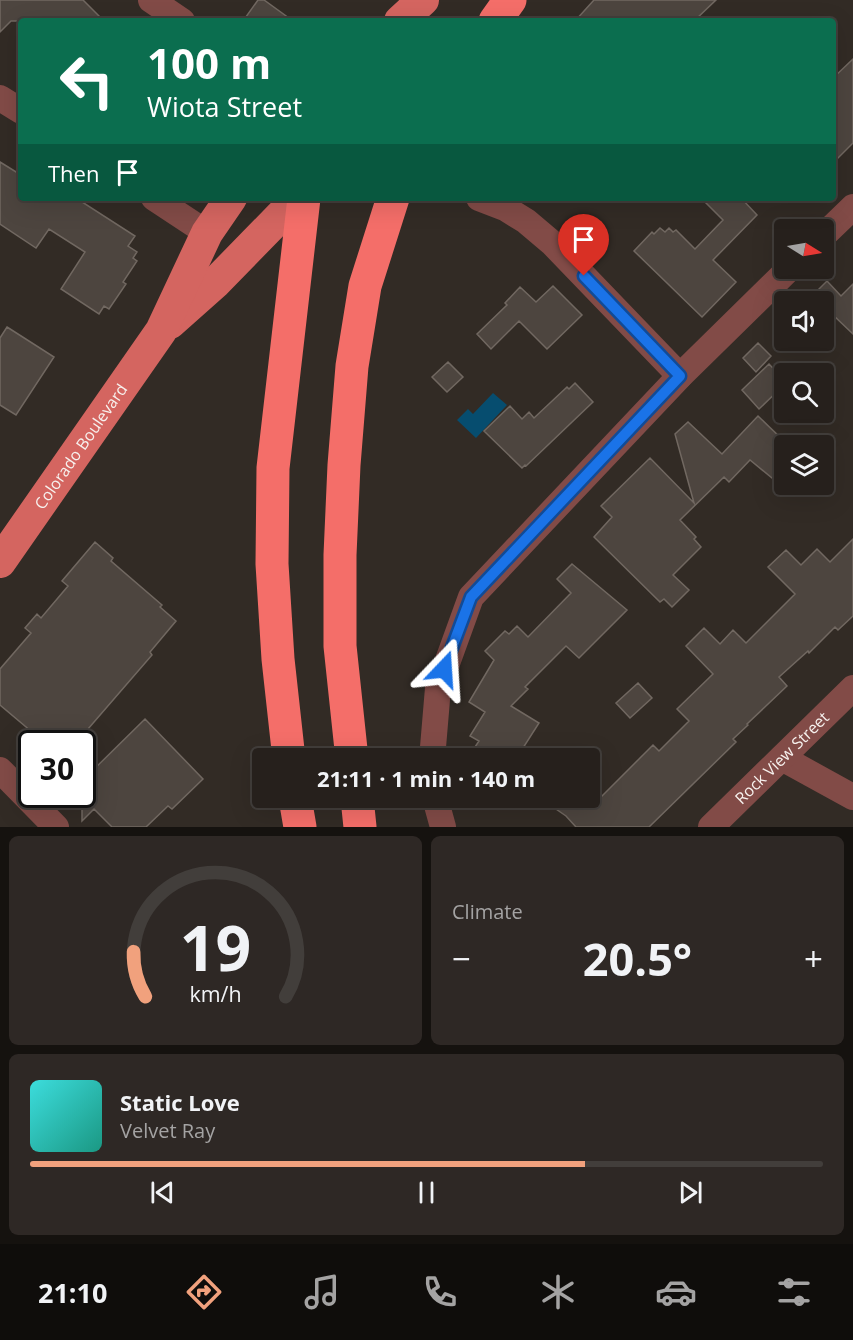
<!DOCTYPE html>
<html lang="en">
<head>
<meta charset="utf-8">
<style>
  body { margin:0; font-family:"Open Sans",sans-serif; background:#2e2825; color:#f1f3f6; height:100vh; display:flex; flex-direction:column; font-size:22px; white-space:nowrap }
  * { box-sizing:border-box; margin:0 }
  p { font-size:20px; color:#a4a3a3 }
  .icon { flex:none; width:33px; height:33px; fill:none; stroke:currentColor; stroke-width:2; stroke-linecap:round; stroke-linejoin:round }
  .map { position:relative; height:827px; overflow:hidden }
  .sheet { display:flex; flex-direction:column; gap:9px; padding:9px; background:#15120f; flex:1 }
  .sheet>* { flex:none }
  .banner { position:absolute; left:18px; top:18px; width:818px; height:183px; border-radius:6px; box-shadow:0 6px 24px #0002,0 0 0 2px #423e3b; background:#0b6e4f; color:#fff; overflow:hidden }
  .needle { width:39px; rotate:101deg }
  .fabs { position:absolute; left:774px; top:219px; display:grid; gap:12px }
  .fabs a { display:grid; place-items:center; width:60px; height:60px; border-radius:6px; background:#26201c; box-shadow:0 6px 24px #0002,0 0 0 2px #423e3b; font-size:30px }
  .speed { position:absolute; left:18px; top:730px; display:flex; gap:12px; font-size:30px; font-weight:700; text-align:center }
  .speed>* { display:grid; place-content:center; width:78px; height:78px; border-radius:50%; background:#26201c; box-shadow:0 6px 24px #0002,0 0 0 2px #423e3b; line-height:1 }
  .speed .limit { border:3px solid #111; border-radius:9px; background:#fff; color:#111 }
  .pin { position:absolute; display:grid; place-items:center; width:51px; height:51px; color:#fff; margin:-62px -26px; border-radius:50% 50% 50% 0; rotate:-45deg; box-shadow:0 0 6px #0007 }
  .pin .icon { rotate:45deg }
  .me { position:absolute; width:66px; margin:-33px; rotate:20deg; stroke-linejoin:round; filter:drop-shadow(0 0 4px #0008) }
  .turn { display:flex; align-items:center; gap:21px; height:126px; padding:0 30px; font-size:27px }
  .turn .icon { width:78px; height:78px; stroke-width:2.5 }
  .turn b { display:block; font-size:42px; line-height:51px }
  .then { display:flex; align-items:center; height:57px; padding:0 30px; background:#0003; gap:12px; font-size:22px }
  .big { font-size:45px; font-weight:700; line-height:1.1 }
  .sheet .card { flex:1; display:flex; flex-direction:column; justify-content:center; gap:9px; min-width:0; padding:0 21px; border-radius:9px; background:#2e2825 }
  .sheet .dial { align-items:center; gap:0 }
  .dial svg { height:156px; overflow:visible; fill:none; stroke:#423e3b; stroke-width:7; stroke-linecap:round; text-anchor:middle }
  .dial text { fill:#f1f3f6; stroke:none }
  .song { display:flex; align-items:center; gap:18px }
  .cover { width:72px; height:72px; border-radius:9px; background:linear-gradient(135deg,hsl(180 70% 55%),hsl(170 70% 35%)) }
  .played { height:6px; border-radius:3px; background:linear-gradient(90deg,#f1a17d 70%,#423e3b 70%) }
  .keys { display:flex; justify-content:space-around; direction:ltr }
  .heat { display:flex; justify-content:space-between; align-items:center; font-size:33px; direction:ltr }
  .sheet .tiles { flex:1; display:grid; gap:9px; grid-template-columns:1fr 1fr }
  .card:last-child { grid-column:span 2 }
  .trip { position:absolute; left:252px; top:748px; width:348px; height:60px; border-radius:6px; background:#26201c; box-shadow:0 6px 24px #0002,0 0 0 2px #423e3b; font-weight:700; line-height:60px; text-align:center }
  .menu { display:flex; height:96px; justify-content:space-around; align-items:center; background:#0f0d0b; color:#a4a3a3 }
  .menu .icon { width:42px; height:42px }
  .menu .current { color:#f1a17d }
  .menu b { font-size:27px; color:#f1f3f6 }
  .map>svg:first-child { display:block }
</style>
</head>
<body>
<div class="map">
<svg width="853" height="827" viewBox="0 0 853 827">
  <rect width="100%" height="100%" fill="#322b25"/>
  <path fill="#064d6f" d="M493 393 507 405 476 438 457 420 468 409 473 414Z"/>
  <path fill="#4d453f" stroke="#716861" stroke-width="1.5" d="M0 0H83L104 21H11L0 32Z
    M258 0H264L293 21H243Z
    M594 0H716L694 21H575Z
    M853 59V143L832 164V79Z
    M0 162 21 175V198H76L135 236 128 246 137 252 133 258 137 261 123 282 126 284 109 309 104 306 99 314 61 289 85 252 49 229 36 248 0 224Z
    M701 198H741L757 215 713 260 736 282 702 317 634 251 652 232 654 234 660 228 665 232 669 228 673 232 676 230 695 249 723 220Z
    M827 281 841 296 853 284V334L833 315 830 317 824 311V302H814L810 298Z
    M553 286 582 315 547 349 519 321 491 349 477 334 507 305 505 303 520 287 536 302Z
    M7 327 54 357 16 415 0 405V338Z
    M758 343 771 356 756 372 743 358Z
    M448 362 463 377 447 392 432 377Z
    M769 364 784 380V385L759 409 742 390Z
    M575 383 593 402 526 466 525 465 522 468 484 431 510 406 522 419 529 412 534 418 567 387 569 389Z
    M758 416 784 441V465L772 478 750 460 729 482 724 477 680 520 696 537 694 539 701 547 673 575 689 590 672 607 664 599 660 602 594 537 612 517 601 506 650 458 694 503 675 434 688 422 722 454Z
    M853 539V616L838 630 835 627 809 653 808 651 779 677 787 686 747 724 748 725 733 739 736 742 649 827H576L566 816 540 798H600L653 745 659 751 689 721 677 709 713 674 686 646 704 628 720 644 733 630 746 643 795 594 768 567 786 550 801 565 817 549 830 562Z
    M95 542 113 558 111 561 162 605 160 607 176 621 150 652 152 655 75 744H41L30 734 32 732 0 705V669L31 633 25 628 37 614 41 618 68 586 62 581Z
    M572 564 627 610 579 658 566 646 525 687 528 689 511 706 539 723 516 759H467L479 741 470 736 485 712 469 702 494 660 485 651 505 631 509 634 517 626 528 637 571 593 557 579Z
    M638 683 652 698 630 718 616 703Z
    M145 719 203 779 172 809 168 806 146 827H112L94 809 82 821V781Z"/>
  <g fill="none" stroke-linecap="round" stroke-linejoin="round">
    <g stroke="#824b47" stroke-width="26">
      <path d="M151 0 182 21"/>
      <path d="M0 98 21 111"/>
      <path d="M154 198 207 233"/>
      <path d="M479 198 505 208 526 221 552 243 680 376"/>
      <path d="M824 235 853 207"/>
      <path d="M782 758 853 797"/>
      <path d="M432 759 438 688 471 597 680 376 790 268"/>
      <path d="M0 770 56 827"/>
      <path d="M435 798 443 827"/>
      <path id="s1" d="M711 827 853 688"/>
    </g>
    <g stroke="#d46560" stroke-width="32">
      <path d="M400 21 423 0"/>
      <path d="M170 323 215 283 298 198"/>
      <path id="s2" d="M0 562 161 331 207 233 231 198"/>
    </g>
    <path stroke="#f46e69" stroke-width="33" d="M495 21 510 0
      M289 759 278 659 272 564 273 468 304 198
      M352 759 340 646V555L344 465 352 366 365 286 393 198
      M295 798 300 827
      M357 798 360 827"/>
  </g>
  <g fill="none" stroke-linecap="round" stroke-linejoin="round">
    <g stroke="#114b97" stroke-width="15">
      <path id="route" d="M444 669 471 597 680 376 584 276"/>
    </g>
    <use href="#route" stroke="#1a73e8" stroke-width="10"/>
  </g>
  <g text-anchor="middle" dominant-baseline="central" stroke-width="6" stroke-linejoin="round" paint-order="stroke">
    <g font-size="16" fill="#f7f1ee" stroke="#28211b">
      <text stroke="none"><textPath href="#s2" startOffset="141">Colorado Boulevard</textPath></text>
      <text stroke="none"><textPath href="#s1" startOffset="99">Rock View Street</textPath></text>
    </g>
  </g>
</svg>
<div class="fabs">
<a><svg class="needle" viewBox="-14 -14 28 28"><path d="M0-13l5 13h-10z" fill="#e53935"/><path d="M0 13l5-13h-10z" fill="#a4a3a3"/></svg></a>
<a><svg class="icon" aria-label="sound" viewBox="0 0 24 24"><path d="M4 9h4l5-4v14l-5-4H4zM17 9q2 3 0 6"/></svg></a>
<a><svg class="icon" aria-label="search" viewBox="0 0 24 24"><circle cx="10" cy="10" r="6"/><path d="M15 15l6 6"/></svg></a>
<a><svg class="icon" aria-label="layers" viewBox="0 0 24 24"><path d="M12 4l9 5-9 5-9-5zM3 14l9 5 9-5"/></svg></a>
</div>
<div class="speed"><div class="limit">30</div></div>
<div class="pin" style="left:584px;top:276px;background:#d93025"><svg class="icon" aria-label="arrive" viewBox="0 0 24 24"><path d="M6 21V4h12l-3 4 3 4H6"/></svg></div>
<svg class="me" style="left:444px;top:669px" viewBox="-20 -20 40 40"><path d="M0-17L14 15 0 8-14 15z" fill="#1a73e8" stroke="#fff" stroke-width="4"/></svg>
<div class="trip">21:11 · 1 min · 140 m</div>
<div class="banner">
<div class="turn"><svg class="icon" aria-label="left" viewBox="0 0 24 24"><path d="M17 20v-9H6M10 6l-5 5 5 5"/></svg><div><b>100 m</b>Wiota Street</div></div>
<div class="then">Then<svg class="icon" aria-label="arrive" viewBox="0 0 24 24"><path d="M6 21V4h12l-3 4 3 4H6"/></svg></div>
</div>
</div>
<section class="sheet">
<div class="tiles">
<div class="card dial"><svg viewBox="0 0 100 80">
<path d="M14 69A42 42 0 1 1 86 69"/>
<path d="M14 69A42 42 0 0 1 8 46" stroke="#f1a17d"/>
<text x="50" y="56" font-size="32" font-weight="700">19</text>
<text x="50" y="72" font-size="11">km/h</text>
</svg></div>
<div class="card"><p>Climate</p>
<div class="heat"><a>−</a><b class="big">20.5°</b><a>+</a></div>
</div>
<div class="card">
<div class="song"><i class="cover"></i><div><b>Static Love</b><p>Velvet Ray</p></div></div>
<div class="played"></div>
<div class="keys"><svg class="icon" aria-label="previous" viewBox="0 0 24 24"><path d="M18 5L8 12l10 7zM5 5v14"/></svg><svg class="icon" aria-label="pause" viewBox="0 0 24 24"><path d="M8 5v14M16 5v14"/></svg><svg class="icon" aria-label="next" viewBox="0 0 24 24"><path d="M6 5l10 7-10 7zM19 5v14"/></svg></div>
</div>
</div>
</section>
<nav class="menu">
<b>21:10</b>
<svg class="icon current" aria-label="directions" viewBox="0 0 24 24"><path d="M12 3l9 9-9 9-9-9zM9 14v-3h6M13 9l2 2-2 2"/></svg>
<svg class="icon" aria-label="music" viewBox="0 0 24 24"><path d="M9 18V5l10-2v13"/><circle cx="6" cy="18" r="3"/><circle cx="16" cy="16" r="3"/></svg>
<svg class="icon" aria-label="phone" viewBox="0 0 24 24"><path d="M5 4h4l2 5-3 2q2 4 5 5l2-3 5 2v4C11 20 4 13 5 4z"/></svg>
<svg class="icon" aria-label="climate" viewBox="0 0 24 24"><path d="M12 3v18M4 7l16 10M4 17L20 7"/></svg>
<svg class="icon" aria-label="car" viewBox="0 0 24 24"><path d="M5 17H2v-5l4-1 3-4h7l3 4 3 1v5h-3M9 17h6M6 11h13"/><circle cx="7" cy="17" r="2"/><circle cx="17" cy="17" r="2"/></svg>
<svg class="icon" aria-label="filters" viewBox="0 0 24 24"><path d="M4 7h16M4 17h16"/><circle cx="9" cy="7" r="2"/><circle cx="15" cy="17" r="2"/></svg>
</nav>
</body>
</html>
